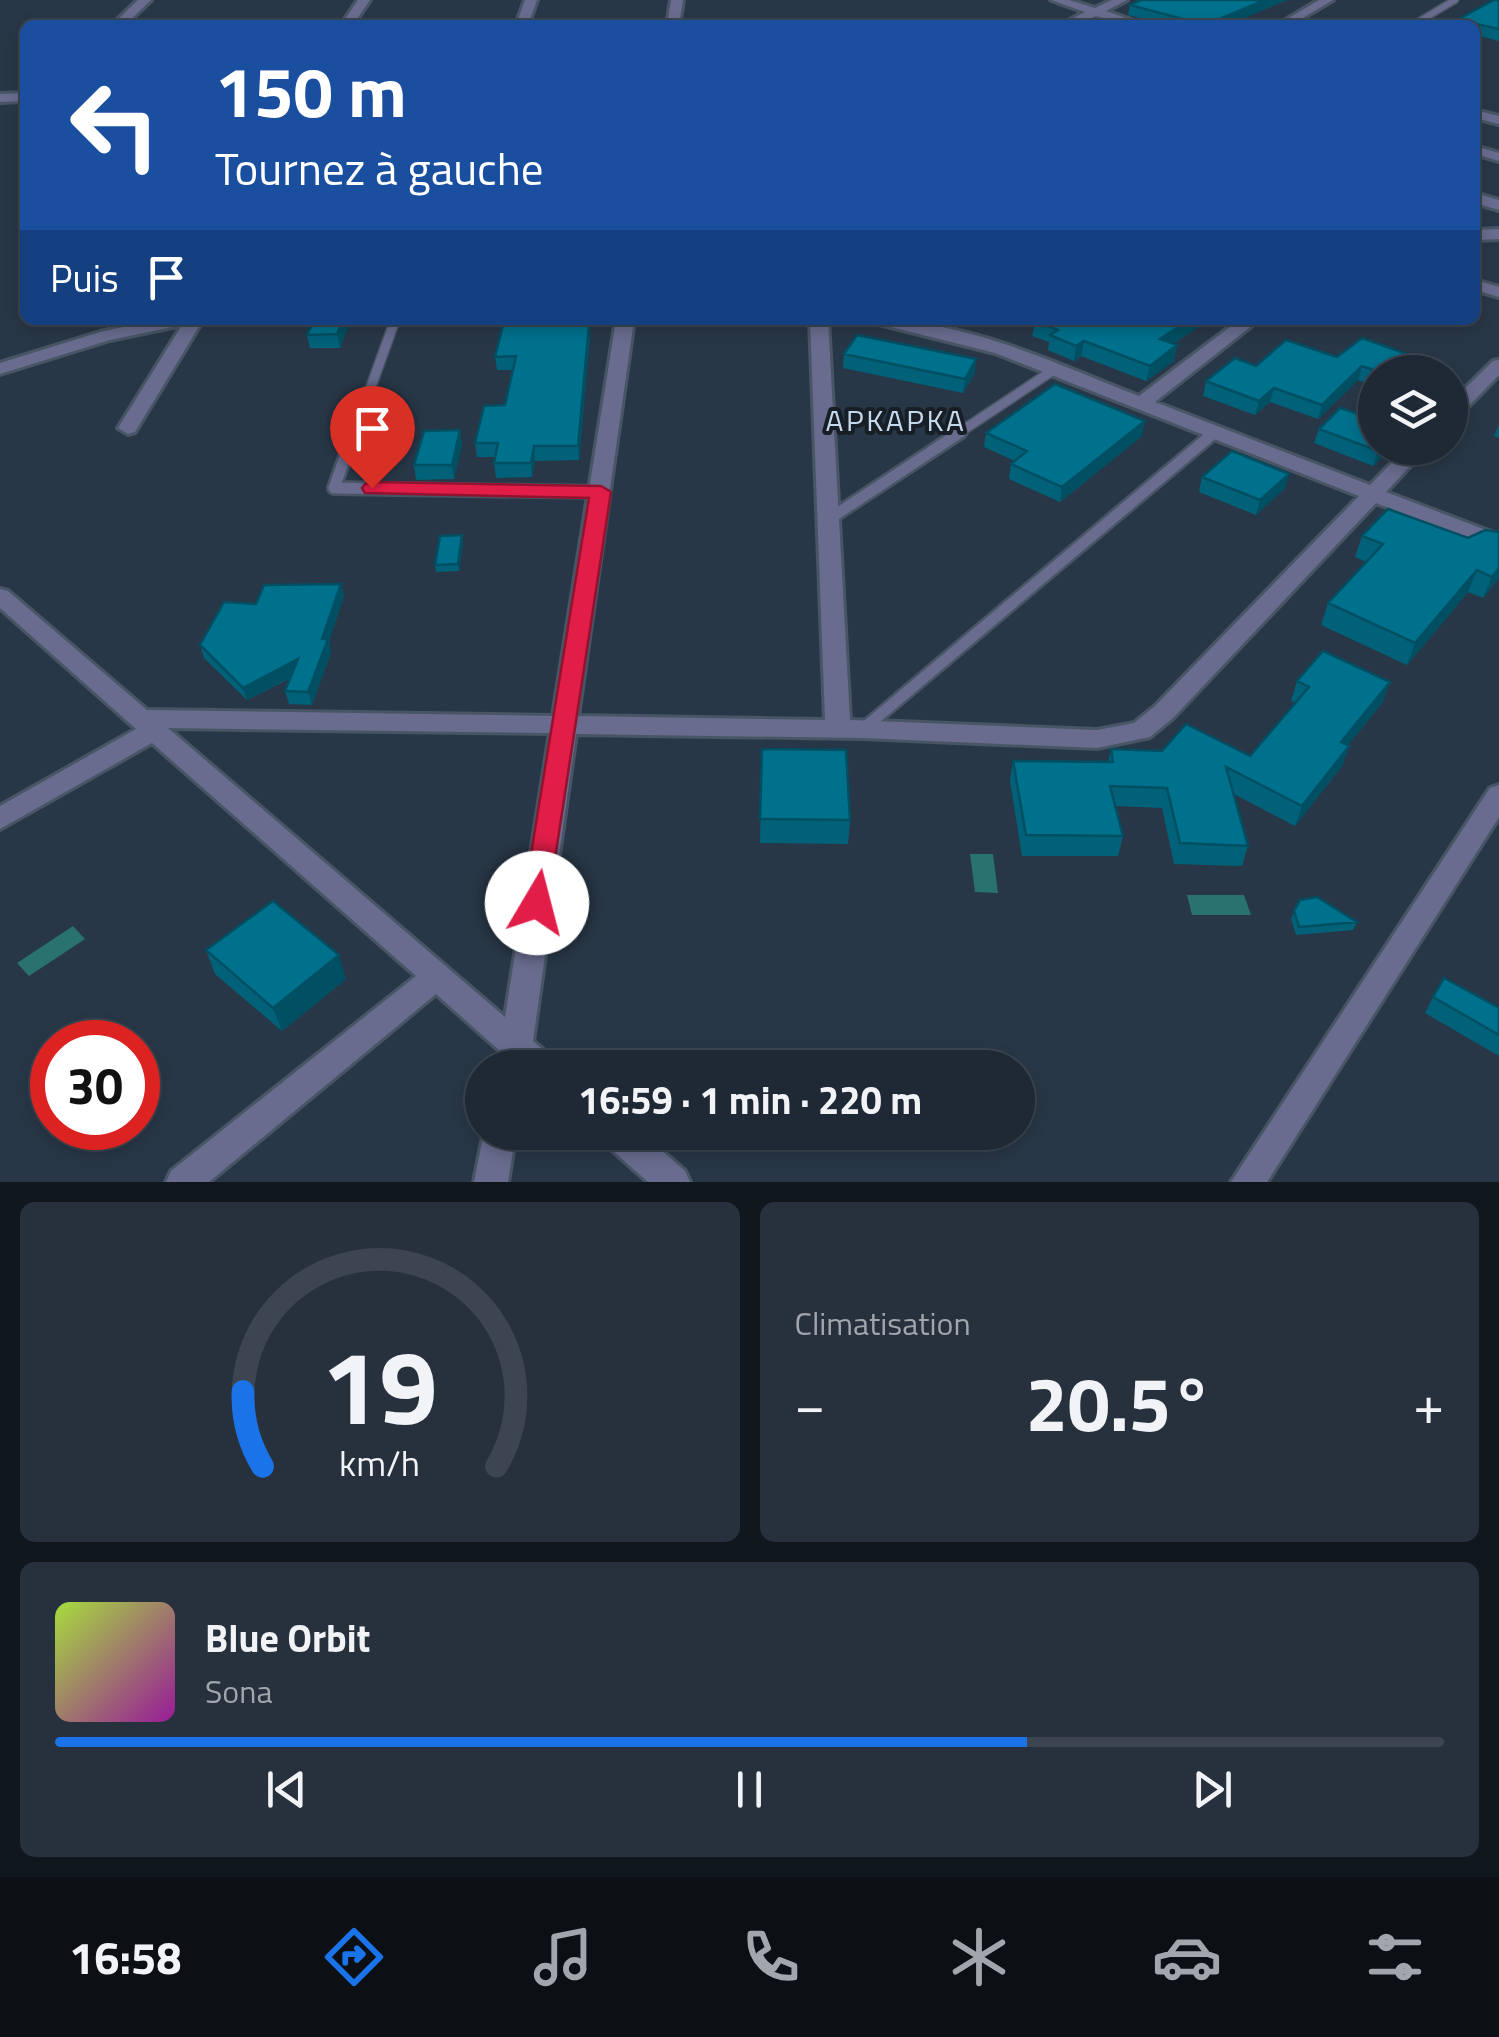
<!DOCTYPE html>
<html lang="fr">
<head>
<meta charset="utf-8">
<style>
  body { margin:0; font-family:"Titillium Web",sans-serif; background:#26313d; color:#f1f3f6; height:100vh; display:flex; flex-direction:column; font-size:38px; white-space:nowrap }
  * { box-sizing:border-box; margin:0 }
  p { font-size:32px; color:#a1a6ad }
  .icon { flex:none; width:55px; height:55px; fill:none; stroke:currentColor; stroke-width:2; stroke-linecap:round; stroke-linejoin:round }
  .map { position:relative; height:1182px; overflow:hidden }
  .details { display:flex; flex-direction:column; gap:20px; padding:20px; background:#10171d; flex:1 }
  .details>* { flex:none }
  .banner { position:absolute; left:20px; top:20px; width:1460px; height:305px; border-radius:15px; box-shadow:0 5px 15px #0003,0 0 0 2px #3c4550; background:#1a4fa0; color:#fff; overflow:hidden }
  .controls { position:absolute; left:1358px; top:355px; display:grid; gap:20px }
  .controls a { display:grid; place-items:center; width:110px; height:110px; border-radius:50%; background:#1e2935; box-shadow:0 5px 15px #0003,0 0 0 2px #3c4550; font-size:50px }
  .speed { position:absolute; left:30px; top:1020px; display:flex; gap:20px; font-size:50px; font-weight:700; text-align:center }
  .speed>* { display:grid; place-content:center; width:130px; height:130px; border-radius:50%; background:#1e2935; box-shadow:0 5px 15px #0003,0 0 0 2px #3c4550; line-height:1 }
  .speed .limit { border:15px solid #d22; background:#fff; color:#111 }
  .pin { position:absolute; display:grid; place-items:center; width:85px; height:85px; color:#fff; margin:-102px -42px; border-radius:50% 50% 50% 0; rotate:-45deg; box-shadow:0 0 10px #0007 }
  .pin .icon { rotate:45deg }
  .me { position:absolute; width:110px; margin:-55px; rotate:8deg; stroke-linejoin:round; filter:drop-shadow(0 0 8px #0008) }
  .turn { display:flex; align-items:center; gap:35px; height:210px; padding:0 30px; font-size:45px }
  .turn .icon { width:130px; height:130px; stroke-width:2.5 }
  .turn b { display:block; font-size:70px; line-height:85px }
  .then { display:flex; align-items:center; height:95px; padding:0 30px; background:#0003; gap:20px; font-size:38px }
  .big { font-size:75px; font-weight:700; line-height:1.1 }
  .details .tile { flex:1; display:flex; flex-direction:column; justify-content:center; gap:15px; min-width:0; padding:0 35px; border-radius:15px; background:#26313d }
  .details .dial { align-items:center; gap:0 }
  .dial svg { height:260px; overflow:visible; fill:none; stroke:#3c4550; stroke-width:7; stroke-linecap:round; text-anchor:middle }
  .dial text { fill:#f1f3f6; stroke:none }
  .song { display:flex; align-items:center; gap:30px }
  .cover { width:120px; height:120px; border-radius:15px; background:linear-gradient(135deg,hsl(80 70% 55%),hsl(300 70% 35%)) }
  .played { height:10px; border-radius:5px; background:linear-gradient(90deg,#1a73e8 70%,#3c4550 70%) }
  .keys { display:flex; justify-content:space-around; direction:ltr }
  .heat { display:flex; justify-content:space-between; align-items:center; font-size:55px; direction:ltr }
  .details .tiles { flex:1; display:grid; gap:20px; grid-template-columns:1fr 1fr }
  .tile:last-child { grid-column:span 2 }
  .trip { position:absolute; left:465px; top:1050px; width:570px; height:100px; border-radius:50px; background:#1e2935; box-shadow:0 5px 15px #0003,0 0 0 2px #3c4550; font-weight:700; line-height:100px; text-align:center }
  .dock { display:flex; height:160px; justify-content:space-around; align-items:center; background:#0c1015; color:#a1a6ad }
  .dock .icon { width:70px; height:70px }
  .dock .selected { color:#1a73e8 }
  .dock b { font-size:45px; color:#f1f3f6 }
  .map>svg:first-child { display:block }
</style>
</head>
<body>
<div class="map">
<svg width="1499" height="1182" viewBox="0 0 1499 1182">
  <rect width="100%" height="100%" fill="#283747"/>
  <path fill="#2a7270" d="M970 854H993L998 893 975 892Z
    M1187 895H1244L1251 915H1192Z
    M73 926 85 939 29 976 17 963Z"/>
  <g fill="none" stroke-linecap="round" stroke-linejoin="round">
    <g stroke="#475564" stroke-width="9">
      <path id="lane-far2" d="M1413 25 1455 0"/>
    </g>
    <g stroke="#475564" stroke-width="12">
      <path id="lane-far1" d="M354 434 395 320
        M957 434 1055 369"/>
    </g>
    <g stroke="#475564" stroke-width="16">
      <path id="lane" d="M354 432 334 488 601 492
        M829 519 961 432
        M863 729 1215 432"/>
    </g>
    <g stroke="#475564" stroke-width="6">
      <path id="street" d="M138 0H151L125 25H112Z
        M358 0H370L353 25H341Z
        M525 0H537L528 25H516Z
        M671 0H683L679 25H667Z
        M1051 0H1069L1095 8 1112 0H1127L1106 11 1146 25H1128L1096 16 1076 25H1060L1085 12Z
        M1319 0H1333L1291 25H1277Z
        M25 93V101L0 102V94Z
        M1475 110 1499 116V124L1475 118Z
        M1475 146 1499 153V161L1475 154Z
        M1475 193 1499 200V210L1475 203Z
        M1499 229V239L1475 240V230Z
        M1475 280 1499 287V297L1475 290Z
        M156 320H203L135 432 128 434 118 428 182 325 110 340 0 374V363L100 332Z
        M616 320H634L578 716 825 720 810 320H828L850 720 1097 730 1134 723 1155 706 1359 496 995 353 879 324 876 320C967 320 1056 364 1139 396L1239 320H1259L1155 402 1370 485 1406 448H1427L1386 492 1499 535V550L1376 503 1173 718 1150 737 1097 748 862 738 576 734 533 1041 553 1058 558 1068H497L500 1051 436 994 209 1182H166L171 1171 416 976 152 743 0 829V806L136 729 0 608V589L8 591 147 710 553 716ZM168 728 550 733 505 1017Z
        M1499 360V375L1457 418 1450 420V403L1493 361Z
        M1499 785V817L1267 1182H1231L1490 788Z
        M484 1132H516L508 1182H474Z
        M600 1132H641L685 1171 690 1182H648L604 1143Z"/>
    </g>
    <use href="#lane-far2" stroke="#696c8e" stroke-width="6"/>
    <use href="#lane-far1" stroke="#696c8e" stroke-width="9"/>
    <use href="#lane" stroke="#696c8e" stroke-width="11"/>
    <use href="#street" fill="#696c8e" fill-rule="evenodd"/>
  </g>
  <path fill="#006178" d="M1141 0H1287L1227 25H1166L1128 15 1130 5Z
    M1499 0V41L1475 35V25H1455L1457 20Z
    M314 320H350L340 348H310L307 335Z
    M511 320H564L563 324H589L590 337 579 460 535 461 532 477 496 478 494 463 495 457H477L475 443 505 405 513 370H497L495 357Z
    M1036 320H1202L1201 325 1173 344 1177 345 1174 361 1146 381 1081 356 1074 361 1048 350 1049 342 1032 336Z
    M844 354 975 373 963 393 843 368Z
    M1337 357 1425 372H1375V387L1358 380 1318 419 1270 402 1255 415 1203 396 1206 381 1256 366Z
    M1499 424V438L1494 436Z
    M1319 429 1391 448 1373 466 1314 443Z
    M460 430 462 445 454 479 416 480 414 465Z
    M986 433 1142 436 1060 502 1009 479 1011 464 1015 461 984 447Z
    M1202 477 1285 488 1256 515 1199 492Z
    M462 535 463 542 459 571 436 572 435 565Z
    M1362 536 1499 578 1483 598 1468 592 1407 665 1321 625 1328 603 1366 562 1355 557Z
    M341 584 344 596 329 641 331 652 312 705 289 704 285 691 291 678 247 700 204 658 200 645 256 604Z
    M1297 681 1383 702 1348 745 1349 746 1342 766 1295 826 1234 794 1248 846 1242 866 1174 864 1162 808 1115 806 1123 836 1118 856H1022L1010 781 1013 761 1108 762 1111 749 1250 756 1295 703 1291 701Z
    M762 749 850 820 848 844 760 843Z
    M1294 911 1357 922 1353 930 1296 935 1291 919Z
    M206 950 346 979 282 1031 215 974Z
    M1433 997 1499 1008V1056L1425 1013Z"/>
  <path fill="#004f62" d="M1265 0H1287L1227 25H1205Z
    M343 320H350L351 321 340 348 337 334Z
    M1189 320H1202L1201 325 1157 354 1160 339Z
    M589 324 590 337 579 460 578 446Z
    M1084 341 1081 356 1074 361 1076 346Z
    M1177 345 1174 361 1146 381 1150 366Z
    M976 359 975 373 963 393 965 379Z
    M1429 362 1425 372H1416Z
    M1362 366 1358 380 1318 419 1322 405Z
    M1274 388 1270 402 1255 415 1259 401Z
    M1145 421 1142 436 1060 502 1062 487Z
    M460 430 462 445 454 479 452 465Z
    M534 446 535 461 532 477 531 463Z
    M1381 448H1391L1373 466 1378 451Z
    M1289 474 1285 488 1256 515 1260 500Z
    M462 535 463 542 459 571 458 564Z
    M1499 568V578L1483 598 1492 577Z
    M1477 570 1468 592 1407 665 1415 643Z
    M341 584 344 596 329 641 331 652 312 705 308 692 322 639Z
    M298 659 301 672 247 700 243 688Z
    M1390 682 1383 702 1334 762 1341 742Z
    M1349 746 1342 766 1295 826 1302 806Z
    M339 955 346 979 282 1031 273 1008Z"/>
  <path fill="#00718c" stroke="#004f62" stroke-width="2.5" d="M1141 0H1265L1205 25 1130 5Z
    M1494 0H1499V29L1457 20Z
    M314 320H343L337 334 307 335Z
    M511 320H561L560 324H589L578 446H534L531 463H494L498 443H475L484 406 505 405 516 356 495 357 503 325H510Z
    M1036 320H1189L1160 339 1177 345 1150 366 1084 341 1076 346 1050 335 1058 330 1034 321Z
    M857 335 976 359 965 379 844 354Z
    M1362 338 1429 362 1416 372H1379L1362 366 1322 405 1274 388 1259 401 1206 381 1235 358 1256 366 1286 340 1337 357Z
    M1055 384 1145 421 1062 487 1011 464 1027 451 986 433Z
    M1340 408 1375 419V448H1381L1378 451 1319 429Z
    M460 430 452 465H414L424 431Z
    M1232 451 1289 474 1260 500 1202 477Z
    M1388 509 1468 538 1485 530 1499 532V568L1492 577 1477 570 1415 643 1328 603 1383 544 1362 536Z
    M462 535 458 564 435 565 440 536Z
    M341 584 322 639H328L308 692 285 691 298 659 243 688 200 645 224 602 256 604 264 585Z
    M1323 651 1390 682 1341 742 1349 746 1302 806 1226 767 1248 846 1180 843 1167 788 1110 786 1123 836 1026 835 1013 761 1113 762 1111 749 1162 751 1186 724 1250 756 1309 687 1297 681Z
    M762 749 846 750 850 820 760 819Z
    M1317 897 1357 922 1299 927 1294 911 1300 900Z
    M273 901 339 955 273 1008 206 950Z
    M1444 978 1499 1008V1035L1433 997Z"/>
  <path fill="#e11d48" stroke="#92132f" stroke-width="2.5" d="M372 482 601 486 611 492 547 911 537 914 527 911 523 903 589 498 365 493 362 488 365 484Z"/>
  <g text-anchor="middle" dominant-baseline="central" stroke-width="8" stroke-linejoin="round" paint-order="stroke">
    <g font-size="30" letter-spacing="2.5" fill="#c5d8ec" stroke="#171e25">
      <text x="896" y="420">APKAPKA</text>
    </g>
  </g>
</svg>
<div class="controls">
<a><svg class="icon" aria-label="layers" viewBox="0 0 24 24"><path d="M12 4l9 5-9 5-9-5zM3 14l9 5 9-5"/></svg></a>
</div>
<div class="speed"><div class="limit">30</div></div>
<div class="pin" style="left:372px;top:488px;background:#d93025"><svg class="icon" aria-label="arrive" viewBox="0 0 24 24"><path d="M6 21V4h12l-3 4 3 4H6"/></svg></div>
<svg class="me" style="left:537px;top:903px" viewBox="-20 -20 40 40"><circle r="19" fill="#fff"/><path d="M0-13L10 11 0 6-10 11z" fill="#e11d48"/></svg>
<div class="trip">16:59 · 1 min · 220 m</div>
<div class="banner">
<div class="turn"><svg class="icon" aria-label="left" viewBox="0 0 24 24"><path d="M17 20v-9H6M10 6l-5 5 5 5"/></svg><div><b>150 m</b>Tournez à gauche</div></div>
<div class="then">Puis<svg class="icon" aria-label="arrive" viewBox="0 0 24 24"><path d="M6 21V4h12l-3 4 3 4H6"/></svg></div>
</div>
</div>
<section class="details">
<div class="tiles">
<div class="tile dial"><svg viewBox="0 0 100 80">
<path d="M14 69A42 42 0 1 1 86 69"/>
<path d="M14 69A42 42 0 0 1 8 46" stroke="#1a73e8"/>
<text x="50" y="56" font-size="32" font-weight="700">19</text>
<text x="50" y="72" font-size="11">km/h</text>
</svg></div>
<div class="tile"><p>Climatisation</p>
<div class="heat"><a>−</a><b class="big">20.5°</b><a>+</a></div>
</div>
<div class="tile">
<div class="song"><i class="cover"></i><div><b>Blue Orbit</b><p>Sona</p></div></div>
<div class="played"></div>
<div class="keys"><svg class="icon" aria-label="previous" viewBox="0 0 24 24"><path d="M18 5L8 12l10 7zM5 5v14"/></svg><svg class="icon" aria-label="pause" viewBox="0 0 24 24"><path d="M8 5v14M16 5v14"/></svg><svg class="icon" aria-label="next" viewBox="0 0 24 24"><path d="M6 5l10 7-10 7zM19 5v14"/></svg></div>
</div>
</div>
</section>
<nav class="dock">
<b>16:58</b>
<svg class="icon selected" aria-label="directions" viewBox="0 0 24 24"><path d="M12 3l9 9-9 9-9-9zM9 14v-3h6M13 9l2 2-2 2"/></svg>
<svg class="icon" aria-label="music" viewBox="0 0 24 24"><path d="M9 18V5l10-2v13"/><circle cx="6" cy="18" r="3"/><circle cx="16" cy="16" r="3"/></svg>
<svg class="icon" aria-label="phone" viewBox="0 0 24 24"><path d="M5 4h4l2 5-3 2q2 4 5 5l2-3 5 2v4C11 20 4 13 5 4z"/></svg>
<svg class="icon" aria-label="climate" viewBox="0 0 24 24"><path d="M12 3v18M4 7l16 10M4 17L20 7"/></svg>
<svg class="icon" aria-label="car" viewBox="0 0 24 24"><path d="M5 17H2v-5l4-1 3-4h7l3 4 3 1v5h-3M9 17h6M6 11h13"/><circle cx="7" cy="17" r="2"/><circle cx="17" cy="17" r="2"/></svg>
<svg class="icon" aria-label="filters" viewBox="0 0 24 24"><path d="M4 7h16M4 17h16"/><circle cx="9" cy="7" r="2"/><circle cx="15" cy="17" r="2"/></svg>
</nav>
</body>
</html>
